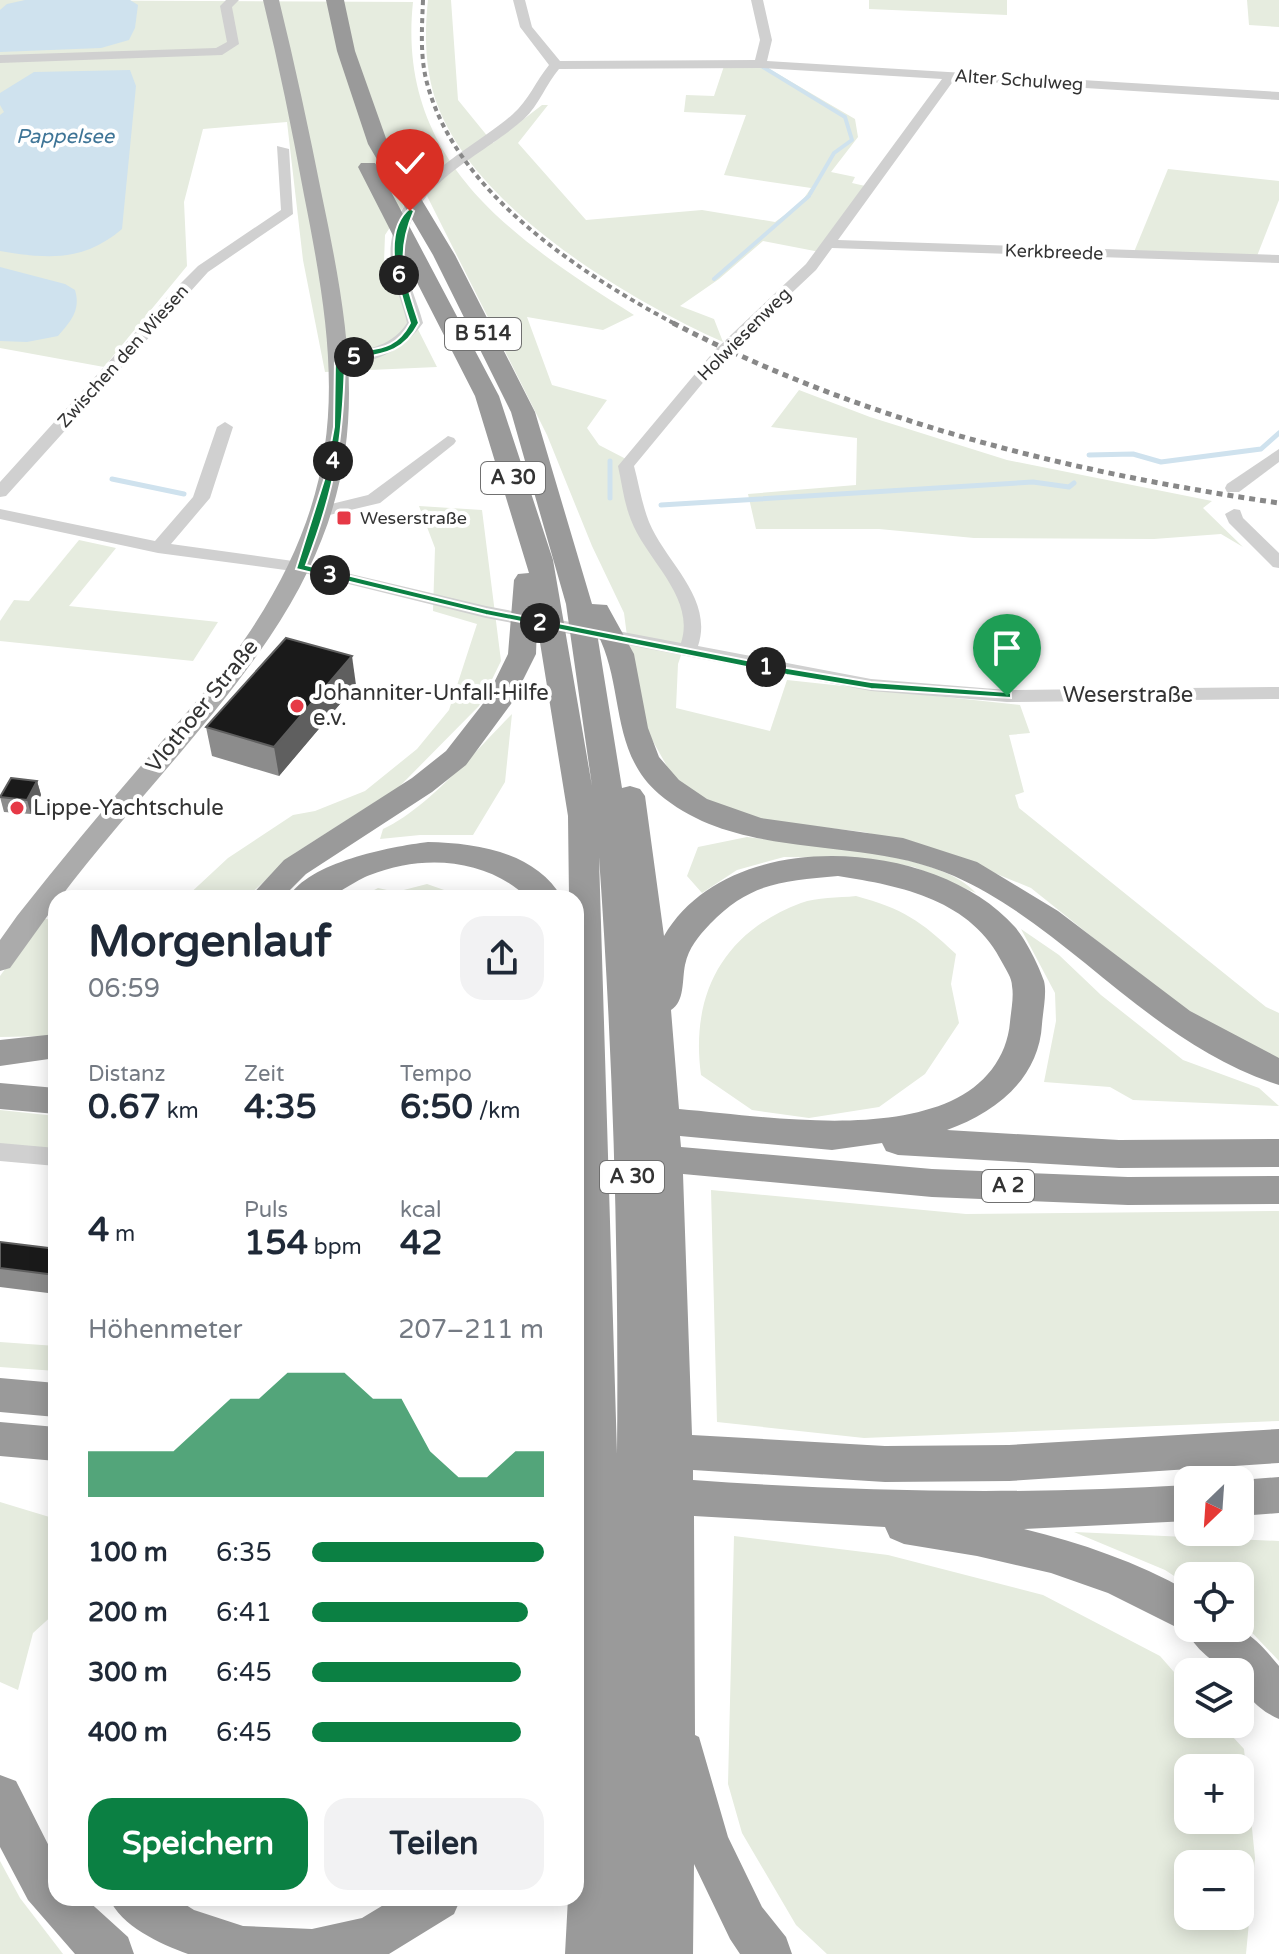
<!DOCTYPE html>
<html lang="de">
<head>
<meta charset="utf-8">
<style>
	:root { --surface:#fff; --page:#f2f2f3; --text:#1f2937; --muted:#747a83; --accent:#0b8043 }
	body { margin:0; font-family:"Varela Round",sans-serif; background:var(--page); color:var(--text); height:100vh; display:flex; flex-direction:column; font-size:30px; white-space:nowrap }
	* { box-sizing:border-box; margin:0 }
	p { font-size:26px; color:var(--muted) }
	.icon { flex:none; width:44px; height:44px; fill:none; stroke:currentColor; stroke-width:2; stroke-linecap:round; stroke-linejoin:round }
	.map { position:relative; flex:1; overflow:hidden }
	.panel { position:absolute; left:48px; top:890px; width:536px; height:1016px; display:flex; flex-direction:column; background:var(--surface); border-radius:24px; box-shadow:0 4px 20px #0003 }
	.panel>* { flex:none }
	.needle { width:52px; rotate:205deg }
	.fabs { position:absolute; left:1174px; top:1466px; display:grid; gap:16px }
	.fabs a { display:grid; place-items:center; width:80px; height:80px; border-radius:16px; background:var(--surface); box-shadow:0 4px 20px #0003; font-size:40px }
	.pin { position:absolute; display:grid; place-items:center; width:68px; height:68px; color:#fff; margin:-82px -34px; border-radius:50% 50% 50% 0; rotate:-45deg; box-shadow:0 0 8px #0007 }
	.pin .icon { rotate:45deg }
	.km { position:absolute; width:40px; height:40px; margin:-20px; border-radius:50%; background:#222; color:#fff; font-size:22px; line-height:40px; text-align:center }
	.round { display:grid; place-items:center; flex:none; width:84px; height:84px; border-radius:24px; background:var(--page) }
	.overview { display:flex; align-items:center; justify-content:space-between; height:136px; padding:0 40px }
	h1 { font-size:44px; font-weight:700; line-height:60px }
	.figures { display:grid; grid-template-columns:repeat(3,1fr); gap:12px; height:136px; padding:8px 40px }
	.figures div { display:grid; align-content:center }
	.figures b { font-size:34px; font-weight:700 }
	.figures small { font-size:22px; font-weight:400 }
	.figures p { font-size:22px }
	.chart { height:224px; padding:16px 40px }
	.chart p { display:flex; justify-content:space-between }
	.chart svg { width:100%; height:144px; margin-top:8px; fill:var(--accent); opacity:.7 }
	.primary-button { display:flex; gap:16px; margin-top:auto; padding:16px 40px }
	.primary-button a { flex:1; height:92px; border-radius:24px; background:var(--accent); color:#fff; font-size:32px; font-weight:700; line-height:92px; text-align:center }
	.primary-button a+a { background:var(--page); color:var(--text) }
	ul { padding:0 40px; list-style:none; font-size:26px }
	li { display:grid; grid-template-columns:128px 96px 1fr; align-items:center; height:60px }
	li i { height:20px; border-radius:10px; background:var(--accent) }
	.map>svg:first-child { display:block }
	.green { fill:#e6ecdf; fill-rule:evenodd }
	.water { fill:#cfe2ee }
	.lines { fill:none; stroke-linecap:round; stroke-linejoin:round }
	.stream-far1 { stroke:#cfe2ee; stroke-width:4 }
	.stream { stroke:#cfe2ee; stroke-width:5 }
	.minor { fill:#d0d0d0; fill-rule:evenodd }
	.major { fill:#ababab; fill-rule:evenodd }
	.highway { fill:#9a9a9a; fill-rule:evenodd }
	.rail-far1 { stroke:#888; stroke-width:4; stroke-dasharray:5 4; stroke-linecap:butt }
	.rail { stroke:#888; stroke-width:5; stroke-dasharray:6 5; stroke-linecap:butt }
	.wall { fill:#8c8c8c }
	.shaded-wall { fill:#5f5f5f }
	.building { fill:#1a1a1a; stroke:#5f5f5f; stroke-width:2 }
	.route { fill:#0b8043; stroke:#fff; stroke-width:2 }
	.poi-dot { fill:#e63946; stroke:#fff; stroke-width:3 }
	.labels { text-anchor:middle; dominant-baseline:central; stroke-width:8; stroke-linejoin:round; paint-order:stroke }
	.far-street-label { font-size:18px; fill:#333; stroke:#fff }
	.far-poi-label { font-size:18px; fill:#333; stroke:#fff; text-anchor:start }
	.far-water-label { font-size:20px; font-style:italic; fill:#3f7597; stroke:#fff }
	.shield { fill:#fff; stroke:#707070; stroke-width:2 }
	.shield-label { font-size:20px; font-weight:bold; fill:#333 }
	.poi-label { font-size:22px; fill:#333; stroke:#fff; text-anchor:start }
	.street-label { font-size:22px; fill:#333; stroke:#fff }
</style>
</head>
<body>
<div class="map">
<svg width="1279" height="1954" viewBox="0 0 1279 1954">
	<rect width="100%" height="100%" fill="#fff"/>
	<g class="green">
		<path d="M0,0L413,2C396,162 515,240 634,315L603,330L527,317L552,385L607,400L587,428L599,445L626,459L625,466L683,604L690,629L678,664L676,708L770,731L787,680L1020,705L1030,733L1009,735L1024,792L1015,795L1019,808L1266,1007L1279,1013V1060L1207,1029L1031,888L946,853L864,832L775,822L720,808L677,784L637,713L624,613L592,546L547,435L420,182L385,235L384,262L437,367L325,372L303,260L287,122L203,129L184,202L187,266L104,367L0,348Z"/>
		<path d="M428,0H451L458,100L493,143L542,105H548L518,143L586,220L702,210L775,222L800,204L811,188L724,175L746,115L684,112L686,95L714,96L724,66L766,67L855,119L858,137L831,172L855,177L852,183L874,188L825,253L763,241L719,279L680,306L714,319L723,342C627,299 480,211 439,109C425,75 424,36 428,0Z"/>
		<polygon points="869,0 1007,0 1007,15 869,9"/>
		<polygon points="1247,0 1279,0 1279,27 1249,25"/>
		<polygon points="1168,169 1279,181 1279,200 1257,256 1134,252"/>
		<polygon points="799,390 870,417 1007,460 1212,501 1203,508 1243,547 1221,534 1154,539 974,538 879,529 756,529 748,494 856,485 857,438 771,427"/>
		<polygon points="419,506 482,510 501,661 479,706 399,787 295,853 246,898 185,898 228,858 293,815 315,811 365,791 417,749 449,710 477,624 433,611 435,548"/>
		<polygon points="79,540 116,548 69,606 218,622 193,661 0,641 0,621 14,600 29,601"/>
		<path d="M512,714L505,782L473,835H420L380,839L383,829C427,809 477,749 512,714Z"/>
		<path d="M747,837C802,845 940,851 976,893L914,867L862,858L784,857L737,870L702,893L687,876L698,847Z"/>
		<polygon points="427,884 467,898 359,898 378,888 396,892"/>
		<path d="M856,896C903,909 920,920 956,954L951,984L959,1023L925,1074L879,1107L809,1118L752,1110L701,1075C690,995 723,932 801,903C817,897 838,898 856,896Z"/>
		<polygon points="42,918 56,921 56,1036 0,1037 0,976"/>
		<polygon points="1021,929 1059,955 1101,995 1183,1060 1259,1088 1279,1106 1133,1100 1110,1087 1044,1082 1056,1021 1055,993"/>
		<polygon points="0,1110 56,1116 56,1153 0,1148"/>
		<polygon points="711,1190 966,1214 1279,1211 1279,1421 864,1438 717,1422"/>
		<polygon points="0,1342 56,1346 56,1371 0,1367"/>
		<polygon points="0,1502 56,1519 56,1612 33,1633 18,1690 0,1682"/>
		<polygon points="1074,1532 1279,1541 1279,1661 1240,1620 1240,1576 1188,1576 1188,1585 1165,1570"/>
		<path d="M734,1536L888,1555L1043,1595L1160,1656L1188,1688V1724H1221L1244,1749L1255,1858L1246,1954H827L796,1925L742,1833L728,1784ZM1188,1768H1240V1820H1188ZM1188,1864H1240V1916H1188Z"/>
		<polygon points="0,1861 20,1898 63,1954 0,1954"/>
	</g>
	<g class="water">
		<polygon points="25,0 130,0 138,5 135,28 129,40 101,48 0,52 0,10 7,4"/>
		<path d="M130,70L136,86L122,229C83,262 48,259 0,251V115L4,112L0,105V93L34,72Z"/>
		<path d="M0,267L65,284L75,290C81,310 71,321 58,336L27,342L0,341Z"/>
	</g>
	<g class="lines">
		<g class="stream-far1">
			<polyline points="763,67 845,117 852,140 834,153 810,194"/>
			<polyline points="714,279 809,196"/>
		</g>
		<g class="stream">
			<polyline points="1089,455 1133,454 1161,462 1261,449 1279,433"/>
			<polyline points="610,461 610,498"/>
			<polyline points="112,479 184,494"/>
			<polyline points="661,505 1033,482 1069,487 1074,483"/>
		</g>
		<g class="minor">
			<polygon points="226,0 239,0 232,7 239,44 222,55 0,63 0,55 216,48 227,42 220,6"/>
			<path d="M513,0H525L532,27L560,61L755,60L760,40L751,0H763L772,40L767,61L1279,92V100L954,80L838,240L1279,255V263L832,248L816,270L725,356L634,466C639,485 642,504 649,522C666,563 714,598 698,646L871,679L1007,690L1279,687V699L1007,702L871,691L486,618L300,572L158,553L0,519V509L155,541L193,497L217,427L225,422L233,427L210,498L171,544L300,562L486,606L681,643C696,597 646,560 631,520C624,503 622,484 618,466L715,350L806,264L942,79L760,68L559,69C546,84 539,105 524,119C477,161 398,187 406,264C408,284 418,303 423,323C404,350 368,369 334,362V356C363,349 389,350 407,323C403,303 393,284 391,264C384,186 465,156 513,114C528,101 536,81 549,65L520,27Z"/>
			<polygon points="277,146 289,149 293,214 208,272 6,496 0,497 0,482 170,294 198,266 281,210"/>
			<polygon points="448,436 454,438 456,441 454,444 380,503 321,517 312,512 315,508 368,495"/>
			<polygon points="1279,449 1279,462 1239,492 1227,492 1225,488 1227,484"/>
			<polygon points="1234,509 1240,510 1243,518 1279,553 1279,568 1273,567 1229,523 1225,514"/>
			<polygon points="0,1143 56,1148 56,1166 0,1161"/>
		</g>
		<path class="major" d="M263,0H279C295,65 309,130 322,196C358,367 373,483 269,638C207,730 127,809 60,898H56V904L10,968L0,971V940L17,916C61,860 106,806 152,753C186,713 222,674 251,630C351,477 338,366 304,195C292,130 279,65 263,0Z"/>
		<g class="highway">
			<path d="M326,0H344L355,51L388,144L455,255L535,412L592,604L607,605L634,654L648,728L659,757L679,780L707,799L761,818L903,838L977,862L1058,911L1190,1011L1279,1058V1085C1148,1043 1072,929 954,876C861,834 740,863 659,794C609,751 625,686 597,633L622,788L630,786L640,789L645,796L664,936C729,824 936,838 1015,927C1026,940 1039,966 1044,981C1047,993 1043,1011 1042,1024C1039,1079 995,1113 947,1130L1119,1140L1279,1139V1167L1119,1168L898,1155L886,1151L882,1143L832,1150L680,1136L681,1147L932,1169L1128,1177L1279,1176V1204L1128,1205L932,1197L683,1174L692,1435L885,1446L1009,1445L1279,1429V1463L1009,1481L885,1482L693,1470V1480C858,1492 1023,1495 1188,1485V1521L1024,1529C1081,1543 1137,1562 1188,1591V1628C1242,1628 1243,1623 1279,1666V1719C1260,1711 1240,1693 1240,1672C1222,1672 1195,1649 1188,1633L1108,1593L1051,1573L977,1556L904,1544L890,1538L885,1527L694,1516L695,1735L699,1737L728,1837L762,1907L786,1937L792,1954H740L730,1939L694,1864L693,1954H565L568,1898H576C576,1768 580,1638 578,1507H576V898H569L568,816L537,624L536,654L511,704L466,765L432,792L306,874L282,898H249L284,860L412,778L446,751L485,701L508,654L514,580L518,574L529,573L475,396L358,167L361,163H375L378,167L499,396L553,560L592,786L566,604L511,412L433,255L368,144L337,51ZM599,857C613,1055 619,1254 617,1454ZM838,876C902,886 972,900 1003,964C1006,970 1012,978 1012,986C1014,997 1011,1011 1010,1022C1007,1058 984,1086 951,1101C875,1135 760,1116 679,1109L671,1010C685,1002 682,979 685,965C689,947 698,937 710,924C750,882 784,881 838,876Z"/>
			<path d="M428,842C476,843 536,852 562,898H528C486,858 423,854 370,875C356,880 337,895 325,898C315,901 299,898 288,898C309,862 389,847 428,842Z"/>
			<polygon points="56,1034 56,1058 0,1066 0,1040"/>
			<polygon points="0,1083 56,1088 56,1114 0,1109"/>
			<polygon points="0,1378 56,1383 56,1417 0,1412"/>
			<polygon points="0,1422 56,1427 56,1461 0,1456"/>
			<polygon points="1279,1477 1279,1513 1240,1516 1240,1480"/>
			<polygon points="0,1775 16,1781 56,1860 56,1898 85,1898 128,1937 134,1954 75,1954 28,1900 0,1847"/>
			<path d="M109,1898H175L194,1910L243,1926L312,1929L362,1918L395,1898H461L454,1914L389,1954H188C160,1944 121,1926 109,1898Z"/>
		</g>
		<path class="rail-far1" d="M423,0C422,27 420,53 426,79C453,192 581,274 677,325"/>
		<path class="rail" d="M673,323C864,422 1068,472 1279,503"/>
	</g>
	<g class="wall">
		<polygon points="356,685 279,776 212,756 206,727"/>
		<polygon points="37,781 41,795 31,814 4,812 0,797"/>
		<polygon points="0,1242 56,1249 56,1294 0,1287"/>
	</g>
	<g class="shaded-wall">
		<polygon points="352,656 356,685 279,776 274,747"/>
		<polygon points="37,781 41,795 31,814 27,800"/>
	</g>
	<g class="building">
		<polygon points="286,638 352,656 274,747 206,727"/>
		<polygon points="11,778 37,781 27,800 0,797"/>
		<polygon points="0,1242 56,1249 56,1275 0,1268"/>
	</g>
	<path class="route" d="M410,208L414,211C395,255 405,279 419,323C402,356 379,354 345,361C343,442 335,489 306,565L486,609L787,668L871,682L1007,692L1011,693V698L871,689L787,675L486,615L296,569L325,477L334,427L335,359C365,343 391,359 410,323C400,292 379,233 410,208Z"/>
	<g class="poi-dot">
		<rect x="336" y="510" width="16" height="16" rx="4"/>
		<circle cx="297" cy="706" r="8"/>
		<circle cx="17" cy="808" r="8"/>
	</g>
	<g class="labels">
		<g class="far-street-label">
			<text transform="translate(1019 80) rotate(4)">Alter Schulweg</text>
			<text transform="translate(1054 252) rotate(2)">Kerkbreede</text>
			<text transform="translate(744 334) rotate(-45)">Holwiesenweg</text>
			<text transform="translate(123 356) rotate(-48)">Zwischen den Wiesen</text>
		</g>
		<g class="far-poi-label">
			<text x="360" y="518">Weserstraße</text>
		</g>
		<g class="far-water-label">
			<text x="65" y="137">Pappelsee</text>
		</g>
		<g class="shield">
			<rect x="445" y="318" width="76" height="32" rx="6"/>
			<rect x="481" y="462" width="64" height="32" rx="6"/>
			<rect x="600" y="1161" width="64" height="32" rx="6"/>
			<rect x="982" y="1170" width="52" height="32" rx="6"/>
		</g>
		<g class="shield-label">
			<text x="483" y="334">B 514</text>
			<text x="513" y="478">A 30</text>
			<text x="632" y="1177">A 30</text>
			<text x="1008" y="1186">A 2</text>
		</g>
		<g class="poi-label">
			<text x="313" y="693">Johanniter-Unfall-Hilfe<tspan x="313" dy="25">e.v.</tspan></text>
			<text x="33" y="808">Lippe-Yachtschule</text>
		</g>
		<g class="street-label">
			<text x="1128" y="695">Weserstraße</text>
			<text transform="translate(202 706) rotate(-51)">Vlothoer Straße</text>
		</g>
	</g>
</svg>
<div class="fabs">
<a><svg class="needle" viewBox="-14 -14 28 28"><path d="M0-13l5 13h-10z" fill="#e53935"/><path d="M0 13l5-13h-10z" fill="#747a83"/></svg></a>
<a><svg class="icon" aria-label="locate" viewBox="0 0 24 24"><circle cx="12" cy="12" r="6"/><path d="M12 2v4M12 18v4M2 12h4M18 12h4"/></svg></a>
<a><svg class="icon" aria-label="layers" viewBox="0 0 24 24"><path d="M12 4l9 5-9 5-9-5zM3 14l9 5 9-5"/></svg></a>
<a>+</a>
<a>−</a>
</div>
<div class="pin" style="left:1007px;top:696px;background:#1e9e55"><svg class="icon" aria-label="arrive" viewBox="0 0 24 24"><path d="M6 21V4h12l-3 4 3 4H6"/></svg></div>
<div class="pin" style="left:410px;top:211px;background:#d93025"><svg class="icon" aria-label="check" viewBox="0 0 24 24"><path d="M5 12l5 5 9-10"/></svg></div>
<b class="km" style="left:766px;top:667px">1</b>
<b class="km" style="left:540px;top:623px">2</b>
<b class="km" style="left:330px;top:575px">3</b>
<b class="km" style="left:333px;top:461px">4</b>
<b class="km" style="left:354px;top:357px">5</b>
<b class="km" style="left:399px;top:275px">6</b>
<section class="panel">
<div class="overview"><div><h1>Morgenlauf</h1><p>06:59</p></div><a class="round"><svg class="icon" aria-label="share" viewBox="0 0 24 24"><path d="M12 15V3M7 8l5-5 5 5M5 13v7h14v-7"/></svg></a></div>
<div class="figures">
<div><p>Distanz</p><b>0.67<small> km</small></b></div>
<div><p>Zeit</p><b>4:35</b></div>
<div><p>Tempo</p><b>6:50<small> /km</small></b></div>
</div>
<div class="figures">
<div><b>4<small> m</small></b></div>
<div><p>Puls</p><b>154<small> bpm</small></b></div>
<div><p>kcal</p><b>42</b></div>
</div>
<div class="chart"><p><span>Höhenmeter</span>207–211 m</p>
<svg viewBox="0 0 160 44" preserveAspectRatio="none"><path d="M0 44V30L10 30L20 30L30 30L40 22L50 14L60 14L70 6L80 6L90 6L100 14L110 14L120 30L130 38L140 38L150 30L160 30V44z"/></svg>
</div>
<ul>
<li><b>100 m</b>6:35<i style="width:100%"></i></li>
<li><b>200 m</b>6:41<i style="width:93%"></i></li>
<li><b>300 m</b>6:45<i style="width:90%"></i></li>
<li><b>400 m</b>6:45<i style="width:90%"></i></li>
</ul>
<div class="primary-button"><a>Speichern</a><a>Teilen</a></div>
</section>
</div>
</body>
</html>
